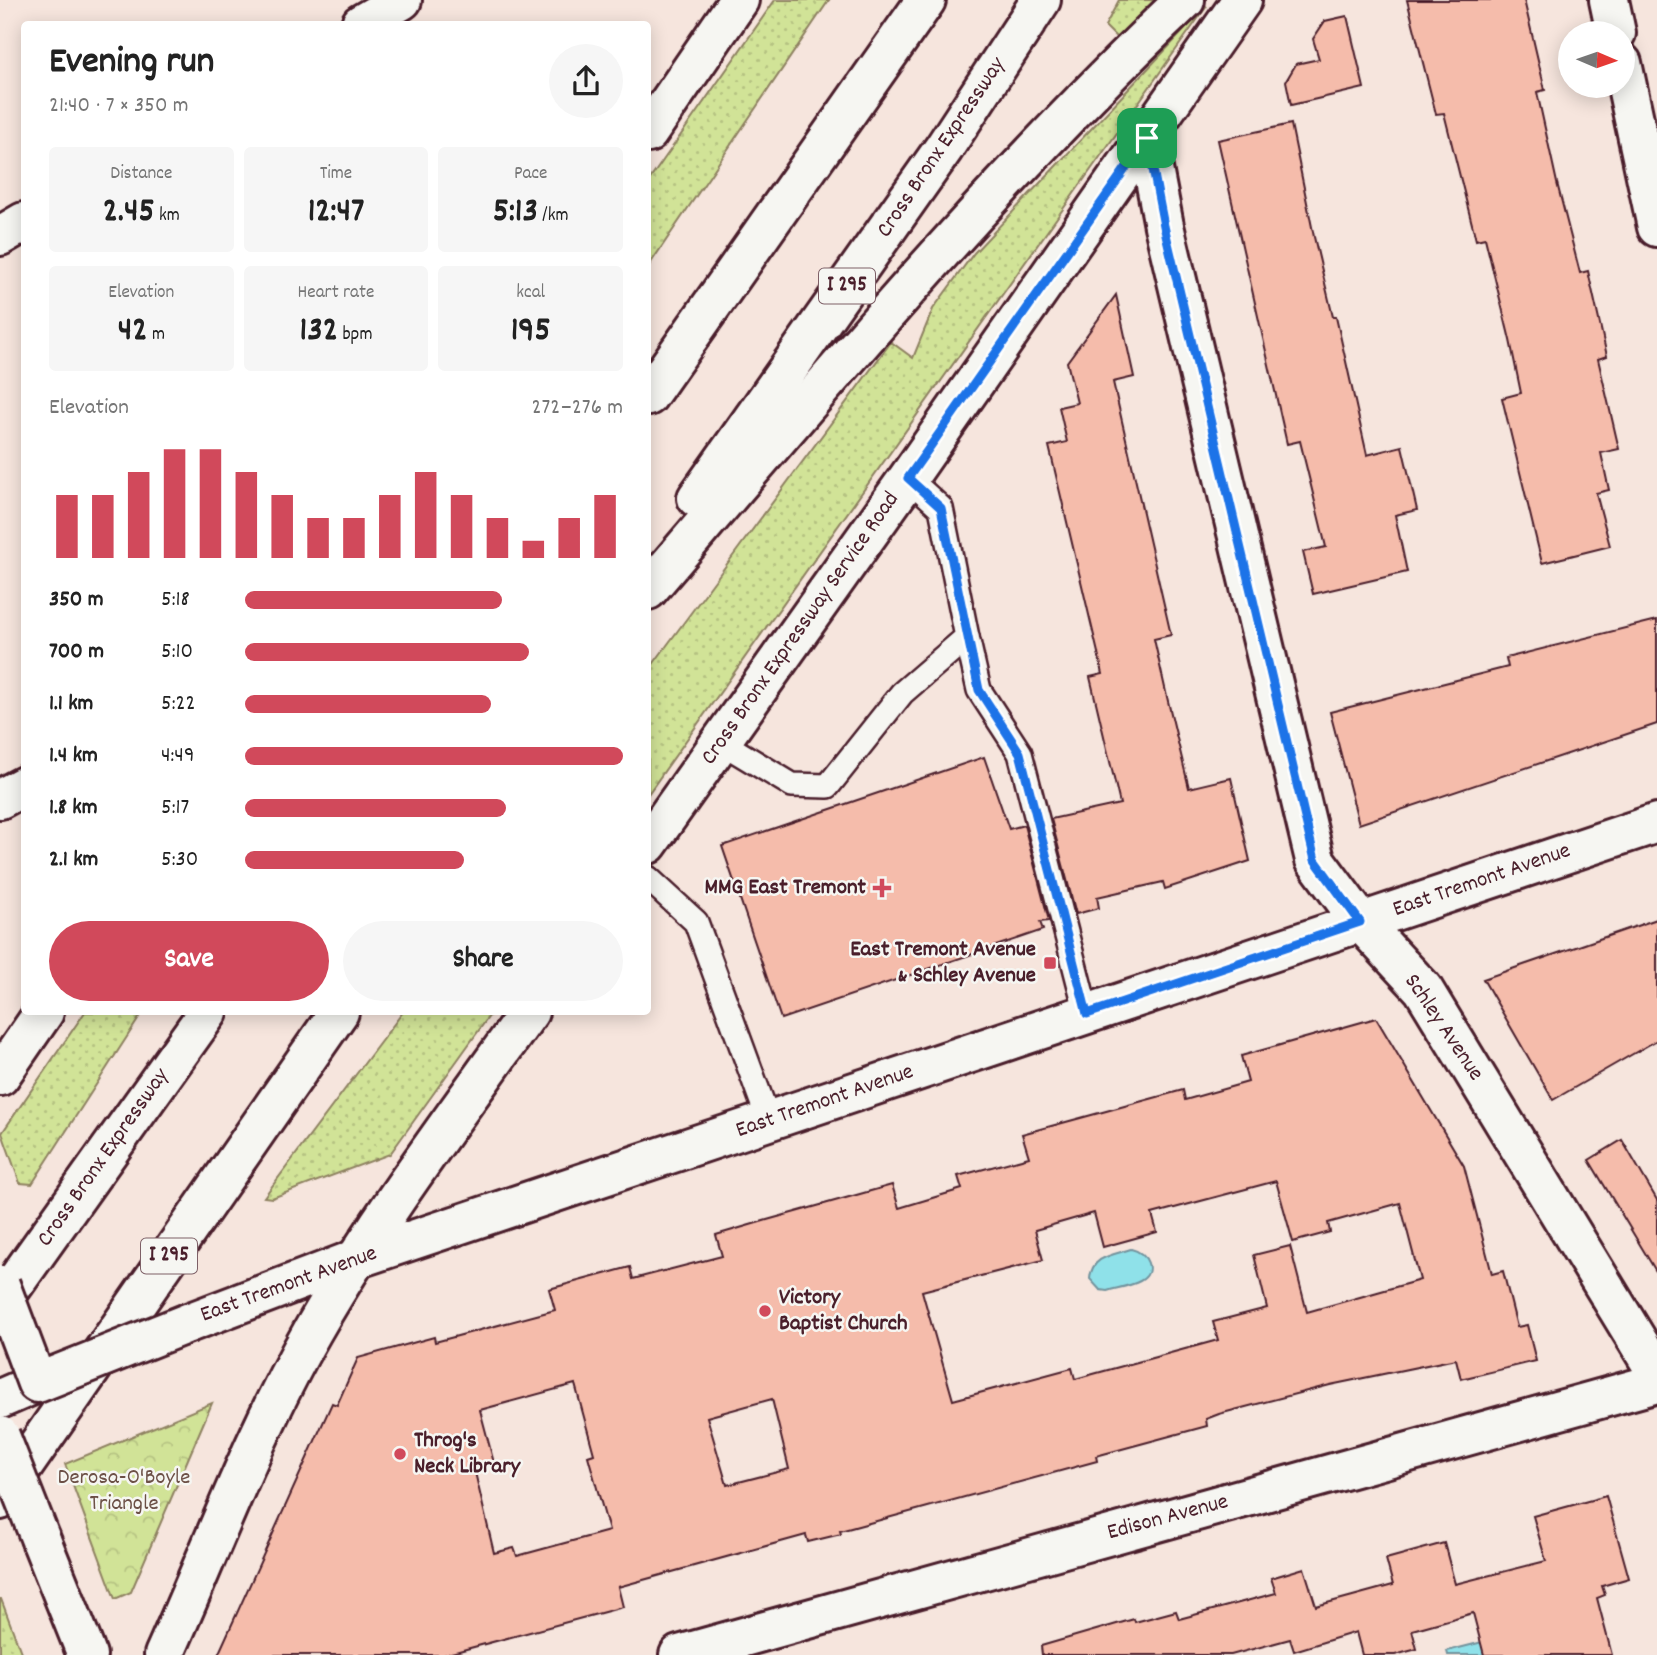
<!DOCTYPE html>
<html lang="en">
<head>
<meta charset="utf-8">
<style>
	:root { --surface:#fff; --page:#f6f6f6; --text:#222; --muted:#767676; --accent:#d1495b }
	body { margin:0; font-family:Dekko,sans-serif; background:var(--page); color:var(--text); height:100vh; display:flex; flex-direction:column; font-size:26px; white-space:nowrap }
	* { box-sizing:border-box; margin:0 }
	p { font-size:23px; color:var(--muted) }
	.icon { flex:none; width:38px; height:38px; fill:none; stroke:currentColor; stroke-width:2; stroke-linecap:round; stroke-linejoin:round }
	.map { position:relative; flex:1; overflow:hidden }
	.details { position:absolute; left:21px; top:21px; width:630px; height:994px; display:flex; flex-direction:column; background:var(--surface); border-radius:7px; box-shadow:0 4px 18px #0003 }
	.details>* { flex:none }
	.needle { width:46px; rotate:92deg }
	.tools { position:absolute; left:1558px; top:21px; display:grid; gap:14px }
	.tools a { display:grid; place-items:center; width:77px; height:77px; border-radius:50%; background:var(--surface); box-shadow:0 4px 18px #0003; font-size:35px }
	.pin { position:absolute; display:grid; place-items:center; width:60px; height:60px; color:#fff; margin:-30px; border-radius:14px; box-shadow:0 4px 10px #0006 }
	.round { display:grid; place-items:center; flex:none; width:74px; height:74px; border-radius:37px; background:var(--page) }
	.headline { display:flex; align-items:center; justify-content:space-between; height:119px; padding:0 28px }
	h1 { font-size:38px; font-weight:700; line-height:52px }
	.stats { display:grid; grid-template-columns:repeat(3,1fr); gap:10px; height:119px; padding:7px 28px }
	.stats div { display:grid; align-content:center; border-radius:7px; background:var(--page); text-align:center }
	.stats b { font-size:35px; font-weight:700 }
	.stats small { font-size:19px; font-weight:400 }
	.stats p { font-size:19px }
	.chart { height:196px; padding:14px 28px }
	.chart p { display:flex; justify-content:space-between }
	.chart svg { width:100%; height:126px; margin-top:7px; stroke:var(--accent); stroke-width:6 }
	.button { display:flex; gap:14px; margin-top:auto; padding:14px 28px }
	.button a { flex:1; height:80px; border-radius:42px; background:var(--accent); color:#fff; font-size:28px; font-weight:700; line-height:80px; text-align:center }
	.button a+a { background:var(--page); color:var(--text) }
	ul { padding:0 28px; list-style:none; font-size:23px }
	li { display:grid; grid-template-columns:112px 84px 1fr; align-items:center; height:52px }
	li i { height:18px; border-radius:9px; background:var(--accent) }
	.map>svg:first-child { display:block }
	.grass { fill:url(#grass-dots); stroke:#8e8161; stroke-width:2 }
	.park { fill:url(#park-crowns); stroke:#8e8161; stroke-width:2 }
	.water { fill:#8fe1e9; stroke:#73939d; stroke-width:2 }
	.building { fill:#f5bcab; stroke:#4a1f2b; stroke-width:2; fill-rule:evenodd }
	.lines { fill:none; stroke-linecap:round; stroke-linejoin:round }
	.lane-casing { stroke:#4a1f2b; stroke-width:28 }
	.street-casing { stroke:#4a1f2b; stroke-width:44 }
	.secondary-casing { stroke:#4a1f2b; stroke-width:44 }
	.highway-casing { stroke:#4a1f2b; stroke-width:44 }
	.lane { stroke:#f6f6f2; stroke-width:23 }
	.street { stroke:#f6f6f2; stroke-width:38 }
	.secondary { stroke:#f6f6f2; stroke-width:38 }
	.highway { stroke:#f6f6f2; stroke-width:38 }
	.secondary-bridge-casing { stroke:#4a1f2b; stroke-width:44; stroke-linecap:butt }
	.secondary-bridge { stroke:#f6f6f2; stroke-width:38 }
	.route-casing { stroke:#fff; stroke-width:14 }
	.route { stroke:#1a73e8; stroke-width:9 }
	.poi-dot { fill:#d1495b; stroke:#f6f6f2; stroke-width:2.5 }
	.labels { text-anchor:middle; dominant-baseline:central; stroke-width:5; stroke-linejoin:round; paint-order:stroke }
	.shield { fill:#f6f6f2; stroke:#7e6067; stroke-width:2 }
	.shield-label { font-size:21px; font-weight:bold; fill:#4a1f2b }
	.street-label { font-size:23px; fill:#4a1f2b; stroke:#f6f6f2 }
	.poi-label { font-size:23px; font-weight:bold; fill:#4a1f2b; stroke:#f6f6f2; text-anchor:end }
	.park-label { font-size:23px; fill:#6c5046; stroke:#f6f6f2 }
</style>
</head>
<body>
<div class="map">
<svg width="1657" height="1655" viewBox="0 0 1657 1655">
	<defs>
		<pattern id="grass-dots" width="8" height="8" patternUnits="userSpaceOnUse" patternTransform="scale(1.75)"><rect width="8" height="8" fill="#d1e397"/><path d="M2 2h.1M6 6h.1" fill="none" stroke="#b5c282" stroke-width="1.8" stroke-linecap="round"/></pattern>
		<pattern id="park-crowns" width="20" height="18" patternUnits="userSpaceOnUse" patternTransform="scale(1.75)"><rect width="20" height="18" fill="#d1e397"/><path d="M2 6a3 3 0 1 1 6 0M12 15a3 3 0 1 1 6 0" fill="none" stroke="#b5c282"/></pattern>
	</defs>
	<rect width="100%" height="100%" fill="#f6e5dd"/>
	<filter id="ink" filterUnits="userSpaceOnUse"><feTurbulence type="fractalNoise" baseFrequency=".0143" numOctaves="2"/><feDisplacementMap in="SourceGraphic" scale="14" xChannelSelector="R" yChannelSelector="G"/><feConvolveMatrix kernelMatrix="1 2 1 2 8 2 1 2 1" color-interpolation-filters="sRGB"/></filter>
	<g filter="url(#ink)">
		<g class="grass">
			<polygon points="775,0 829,0 648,267 648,182"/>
			<polygon points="1119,0 1156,0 1118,39 1105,26"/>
			<polygon points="1207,6 648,794 648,671 891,342 913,358 933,309 974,253"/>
			<polygon points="85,1012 143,1012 32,1184 20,1183 2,1133"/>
			<polygon points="403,1012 492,1012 390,1154 272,1198 264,1197"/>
			<polygon points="0,1599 1,1599 22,1655 0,1655"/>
		</g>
		<polygon class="park" points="212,1403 131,1592 115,1599 65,1464"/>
		<g class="water">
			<path d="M1131,1249C1147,1252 1157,1272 1140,1281C1131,1286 1117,1288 1107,1291L1100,1290L1090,1279C1091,1256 1113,1255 1131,1249Z"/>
			<polygon points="1510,1635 1515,1655 1448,1655 1447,1651"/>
		</g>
		<g class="building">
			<polygon points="1407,0 1524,0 1545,90 1537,92 1557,183 1580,273 1588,271 1607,356 1598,359 1619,449 1601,453 1609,490 1596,493 1610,546 1542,563 1502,398 1521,393 1510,340 1485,238 1476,240 1444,113 1436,114"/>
			<polygon points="1347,16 1364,88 1291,105 1286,81 1296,64 1319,59 1313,39 1325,21"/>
			<polygon points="1291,124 1314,237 1333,317 1336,317 1367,455 1402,446 1417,510 1395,515 1407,572 1313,594 1303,552 1326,547 1300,441 1287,444 1218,140"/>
			<polygon points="1116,295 1134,377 1113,382 1171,635 1154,639 1167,697 1189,788 1231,778 1250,861 1165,889 1163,882 1097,897 1099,908 1076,914 1051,819 1120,804 1090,677 1103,674 1049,446 1067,442 1059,407 1077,403 1067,362"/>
			<polygon points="1657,620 1657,724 1359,824 1330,712 1508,667 1506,658"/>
			<polygon points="984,757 1009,829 1024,825 1049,921 1040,922 1043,930 781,1019 722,846"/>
			<polygon points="1657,919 1657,1040 1553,1100 1483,979"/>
			<path d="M1376,1018L1464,1166L1492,1274L1503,1271L1517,1327L1527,1325L1536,1361L1461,1379L1456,1359L1330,1385L1219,1414L1206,1419L1207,1426L1096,1456L1097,1461L840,1531L841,1534L808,1542L806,1535L618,1587L623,1607L444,1655H218L332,1403L337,1405L358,1358L434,1337L435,1342L555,1310L549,1289L630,1267L633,1279L722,1256L716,1235L767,1220L892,1185L899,1208L962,1189L958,1176L1029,1157L1022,1134L1183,1090L1185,1100L1248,1082L1241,1056ZM1276,1181L1293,1242L1330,1232L1328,1223L1400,1203L1420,1280L1307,1312L1290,1246L1254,1255L1267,1308L1213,1322L1218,1340L1075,1379L1072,1368L953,1400L922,1291L1043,1260L1035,1230L1094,1213L1103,1247L1157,1232L1152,1214ZM575,1384L594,1454L588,1456L609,1531L517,1556L514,1548L494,1553L474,1468L494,1463L480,1410ZM772,1399L789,1469L727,1485L707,1417Z"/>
			<polygon points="1622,1140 1657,1200 1657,1273 1589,1160"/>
			<polygon points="1606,1496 1629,1578 1602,1586 1605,1595 1597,1598 1612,1655 1484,1655 1473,1613 1412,1630 1417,1649 1395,1655 1362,1655 1356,1632 1294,1651 1290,1639 1231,1655 1042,1655 1041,1646 1134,1619 1135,1622 1176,1611 1179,1619 1276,1593 1271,1578 1304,1568 1316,1606 1393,1585 1386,1559 1444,1543 1455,1584 1546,1561 1533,1516"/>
		</g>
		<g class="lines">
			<defs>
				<g id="lane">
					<polyline points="967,637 979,690 1020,753 1087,1014"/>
					<polyline points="721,742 792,785 828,786 902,693 967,637 941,508 908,478"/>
					<polyline points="648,878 696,922 769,1121"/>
				</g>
				<g id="street">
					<polyline points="1609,0 1616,33"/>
					<polyline points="361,24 402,0"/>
					<polyline points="1622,63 1657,227"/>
					<polyline points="1147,138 1164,226 1315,860 1361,922 1423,989 1657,1373"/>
					<polyline points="0,236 24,222"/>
					<polyline points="0,799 24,786"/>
					<polyline points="679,1655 1657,1383"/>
				</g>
				<g id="secondary">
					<polyline points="648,133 739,0"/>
					<polyline points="648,844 908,478 1242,0"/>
					<polyline points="0,1076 44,1012"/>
					<polyline points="188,1323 359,1258 1657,823"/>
					<polyline points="0,1399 37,1383"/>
					<polyline points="41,1540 87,1655"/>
					<path d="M164,1655C212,1548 254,1434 312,1332C376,1220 455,1116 529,1012"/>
				</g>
				<g id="highway">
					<polyline points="648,396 926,0"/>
					<polyline points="697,498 944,148 1041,0"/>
					<path d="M648,590C821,388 992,183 1185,0"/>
					<polyline points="0,1304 208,1012"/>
					<polyline points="0,1500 339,1012"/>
				</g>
			</defs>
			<use href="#lane" class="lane-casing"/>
			<use href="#street" class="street-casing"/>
			<use href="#secondary" class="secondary-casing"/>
			<use href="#highway" class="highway-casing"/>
			<use href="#lane" class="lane"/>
			<use href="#street" class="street"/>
			<use href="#secondary" class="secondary"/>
			<use href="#highway" class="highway"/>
			<defs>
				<g id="secondary-bridge">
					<polyline points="0,1285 37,1383 188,1323"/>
					<polyline points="0,1436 41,1540"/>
				</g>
			</defs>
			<use href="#secondary-bridge" class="secondary-bridge-casing"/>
			<use href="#secondary-bridge" class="secondary-bridge"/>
		</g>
	</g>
	<g class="lines" filter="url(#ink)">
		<defs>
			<polygon id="route" points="1147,138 1164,226 1315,860 1360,922 1087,1014 1020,753 979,690 941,508 908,478"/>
		</defs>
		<use href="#route" class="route-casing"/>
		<use href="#route" class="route"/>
	</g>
	<g class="poi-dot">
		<path d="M878.5 877.5h7v7h7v7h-7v7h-7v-7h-7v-7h7z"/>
		<rect x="1043" y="956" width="14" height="14" rx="3.5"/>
		<circle cx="765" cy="1311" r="7"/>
		<circle cx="400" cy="1454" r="7"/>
	</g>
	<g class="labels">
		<g class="shield">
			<rect x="819" y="268.5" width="56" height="35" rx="5"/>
			<rect x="141" y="1238.5" width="56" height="35" rx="5"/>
		</g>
		<g class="shield-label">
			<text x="847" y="286">I 295</text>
			<text x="169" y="1256">I 295</text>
		</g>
		<g class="street-label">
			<text transform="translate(942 148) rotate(-56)">Cross Bronx Expressway</text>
			<text transform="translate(801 629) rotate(-55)">Cross Bronx Expressway Service Road</text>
			<text transform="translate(1482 881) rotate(-19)">East Tremont Avenue</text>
			<text transform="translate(1443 1028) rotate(56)">Schley Avenue</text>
			<text transform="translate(825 1102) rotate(-19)">East Tremont Avenue</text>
			<text transform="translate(104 1158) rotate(-55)">Cross Bronx Expressway</text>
			<text transform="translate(289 1285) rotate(-20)">East Tremont Avenue</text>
			<text transform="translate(1168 1518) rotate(-15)">Edison Avenue</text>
		</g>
		<g class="poi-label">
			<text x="866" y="888">MMG East Tremont</text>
			<text x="1036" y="950">East Tremont Avenue<tspan x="1036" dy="26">&amp; Schley Avenue</tspan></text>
			<text x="779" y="1298" text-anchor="start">Victory<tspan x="779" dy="26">Baptist Church</tspan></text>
			<text x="414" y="1441" text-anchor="start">Throg's<tspan x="414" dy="26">Neck Library</tspan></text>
		</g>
		<g class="park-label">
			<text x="124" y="1478">Derosa-O'Boyle<tspan x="124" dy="26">Triangle</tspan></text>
		</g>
	</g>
</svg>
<div class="tools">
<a><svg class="needle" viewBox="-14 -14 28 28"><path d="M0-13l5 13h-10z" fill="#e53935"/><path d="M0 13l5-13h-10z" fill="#767676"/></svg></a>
</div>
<div class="pin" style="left:1147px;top:138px;background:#1e9e55"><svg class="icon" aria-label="arrive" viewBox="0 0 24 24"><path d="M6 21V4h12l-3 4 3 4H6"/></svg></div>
<section class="details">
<div class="headline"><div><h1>Evening run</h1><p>21:40 · 7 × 350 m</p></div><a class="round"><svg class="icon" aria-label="share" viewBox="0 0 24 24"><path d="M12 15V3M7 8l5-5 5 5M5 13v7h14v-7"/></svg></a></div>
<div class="stats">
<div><p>Distance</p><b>2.45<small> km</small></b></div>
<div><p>Time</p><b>12:47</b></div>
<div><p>Pace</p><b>5:13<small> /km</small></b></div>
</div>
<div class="stats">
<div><p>Elevation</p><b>42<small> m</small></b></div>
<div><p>Heart rate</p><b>132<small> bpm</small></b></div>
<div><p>kcal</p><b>195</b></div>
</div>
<div class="chart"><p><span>Elevation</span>272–276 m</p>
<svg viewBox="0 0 160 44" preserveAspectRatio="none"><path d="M5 44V22M15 44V22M25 44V14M35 44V6M45 44V6M55 44V14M65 44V22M75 44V30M85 44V30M95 44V22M105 44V14M115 44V22M125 44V30M135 44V38M145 44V30M155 44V22"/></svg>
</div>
<ul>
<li><b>350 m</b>5:18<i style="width:68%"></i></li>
<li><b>700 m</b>5:10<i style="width:75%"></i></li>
<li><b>1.1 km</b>5:22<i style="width:65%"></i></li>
<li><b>1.4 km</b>4:49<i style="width:100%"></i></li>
<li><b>1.8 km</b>5:17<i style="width:69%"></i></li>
<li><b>2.1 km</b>5:30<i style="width:58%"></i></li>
</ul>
<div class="button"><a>Save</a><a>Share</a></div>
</section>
</div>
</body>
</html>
